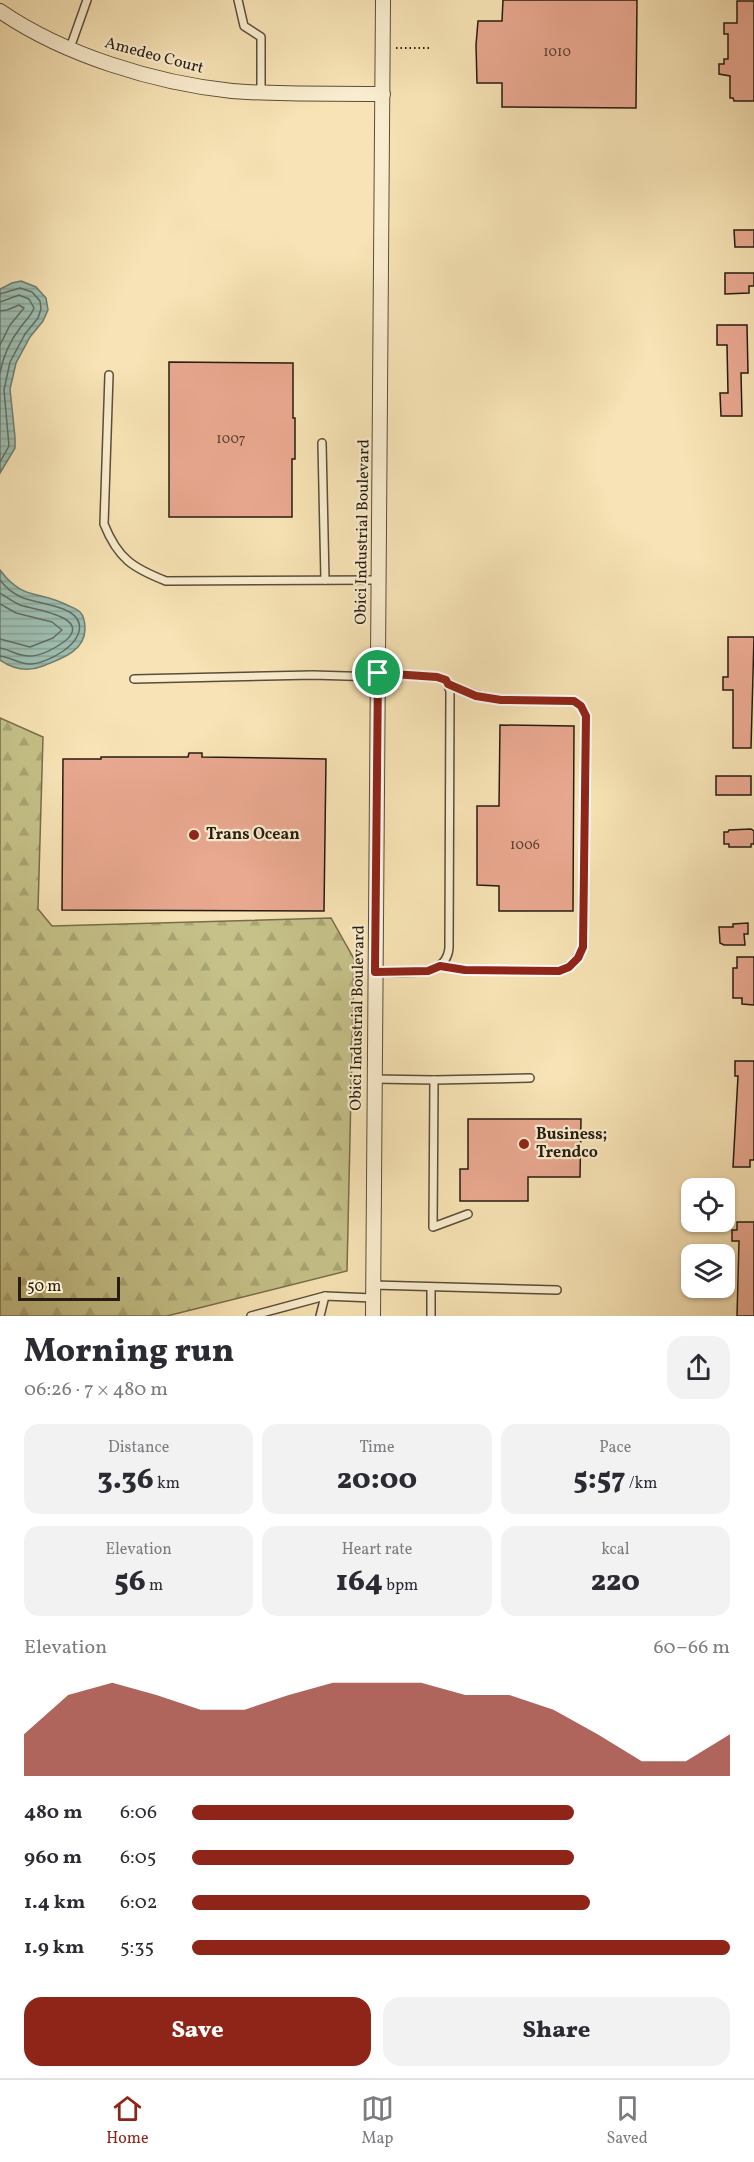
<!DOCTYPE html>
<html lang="en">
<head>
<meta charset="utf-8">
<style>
	:root { --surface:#fff; --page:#f2f2f3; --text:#2b2b33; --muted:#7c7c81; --line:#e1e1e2; --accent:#8f2418 }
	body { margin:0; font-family:Vollkorn,serif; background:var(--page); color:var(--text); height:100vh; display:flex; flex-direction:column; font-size:22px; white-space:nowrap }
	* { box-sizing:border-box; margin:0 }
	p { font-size:20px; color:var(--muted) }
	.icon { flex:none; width:33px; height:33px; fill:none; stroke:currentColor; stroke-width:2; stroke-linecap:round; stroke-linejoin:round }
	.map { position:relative; height:1316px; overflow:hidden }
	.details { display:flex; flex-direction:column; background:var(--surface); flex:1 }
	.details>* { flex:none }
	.fabs { position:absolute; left:681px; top:1178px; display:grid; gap:12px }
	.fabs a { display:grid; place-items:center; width:54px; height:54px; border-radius:12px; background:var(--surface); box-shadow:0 2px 4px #0004; font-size:30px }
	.scale { position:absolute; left:18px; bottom:15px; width:102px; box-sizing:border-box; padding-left:6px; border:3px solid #261c10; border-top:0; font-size:16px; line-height:21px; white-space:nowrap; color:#261c10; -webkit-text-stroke:4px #faedcf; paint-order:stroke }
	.pin { position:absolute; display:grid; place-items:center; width:51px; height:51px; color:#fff; margin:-26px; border:3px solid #fff; border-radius:50%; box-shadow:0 2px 6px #0007 }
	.round { display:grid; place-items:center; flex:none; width:63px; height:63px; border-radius:18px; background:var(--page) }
	.head { display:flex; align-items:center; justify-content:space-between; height:102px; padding:0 24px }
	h1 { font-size:33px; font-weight:800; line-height:45px }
	.stats { display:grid; grid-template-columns:repeat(3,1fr); gap:9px; height:102px; padding:6px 24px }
	.stats div { display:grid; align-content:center; border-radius:15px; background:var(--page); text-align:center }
	.stats b { font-size:30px; font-weight:800 }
	.stats small { font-size:16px; font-weight:400 }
	.stats p { font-size:16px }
	.chart { height:168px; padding:12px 24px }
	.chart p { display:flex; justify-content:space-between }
	.chart svg { width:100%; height:108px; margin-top:6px; fill:var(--accent); opacity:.7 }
	.button { display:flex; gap:12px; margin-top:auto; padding:12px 24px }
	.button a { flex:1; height:69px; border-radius:18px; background:var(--accent); color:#fff; font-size:24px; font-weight:800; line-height:69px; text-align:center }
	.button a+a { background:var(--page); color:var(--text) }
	ul { padding:0 24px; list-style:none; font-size:20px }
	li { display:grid; grid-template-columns:96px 72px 1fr; align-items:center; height:45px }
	li i { height:15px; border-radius:8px; background:var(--accent) }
	.dock { display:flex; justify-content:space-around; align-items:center; height:84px; border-top:2px solid var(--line); background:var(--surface); font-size:16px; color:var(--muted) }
	.dock a { display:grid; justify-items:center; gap:3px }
	.dock .current { color:var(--accent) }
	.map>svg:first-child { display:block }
	.forest { fill:url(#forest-firs); stroke:#766e4c; stroke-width:1.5 }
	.water { fill:url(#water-rules); stroke:#6d7d71; stroke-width:1.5 }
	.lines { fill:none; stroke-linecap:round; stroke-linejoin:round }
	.shore { stroke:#626d60; stroke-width:1.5 }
	.building { fill:#e9a890; stroke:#261c10; stroke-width:1.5 }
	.lane-casing { stroke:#5a4e39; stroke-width:10 }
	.street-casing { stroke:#5a4e39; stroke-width:16 }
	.path { stroke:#261c10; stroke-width:2; stroke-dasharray:1.5 3; stroke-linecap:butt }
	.lane { stroke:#faedcf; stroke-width:7 }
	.street { stroke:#faedcf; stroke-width:14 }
	.route-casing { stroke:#fff; stroke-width:12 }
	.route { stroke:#8f2418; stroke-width:8 }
	.poi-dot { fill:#8f2418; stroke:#faedcf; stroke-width:2 }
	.labels { text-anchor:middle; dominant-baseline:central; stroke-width:4.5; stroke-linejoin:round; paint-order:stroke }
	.number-label { font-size:14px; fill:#573f30 }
	.street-label { font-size:16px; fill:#261c10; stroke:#faedcf }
	.poi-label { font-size:16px; font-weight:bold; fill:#261c10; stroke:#faedcf; text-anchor:start }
</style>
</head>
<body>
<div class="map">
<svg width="754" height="1316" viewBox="0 0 754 1316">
	<defs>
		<pattern id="forest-firs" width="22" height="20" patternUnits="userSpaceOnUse" patternTransform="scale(1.5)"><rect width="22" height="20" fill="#c5c188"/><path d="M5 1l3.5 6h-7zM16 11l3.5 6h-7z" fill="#a9a574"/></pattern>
		<pattern id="water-rules" width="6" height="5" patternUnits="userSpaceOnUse" patternTransform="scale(1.5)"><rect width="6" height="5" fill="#9dbeb1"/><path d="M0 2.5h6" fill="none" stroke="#87a397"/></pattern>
	</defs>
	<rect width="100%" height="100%" fill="#f7e3b5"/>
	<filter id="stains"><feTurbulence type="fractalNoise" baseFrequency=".00333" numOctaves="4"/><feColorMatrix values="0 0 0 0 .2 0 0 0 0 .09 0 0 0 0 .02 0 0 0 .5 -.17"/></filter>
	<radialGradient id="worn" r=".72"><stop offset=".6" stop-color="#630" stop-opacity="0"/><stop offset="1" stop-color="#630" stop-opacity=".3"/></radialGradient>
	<polygon class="forest" points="0,718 43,737 38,909 52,926 331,918 354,959 347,1271 167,1316 0,1316"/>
	<g class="water">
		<polygon points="21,281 36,287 46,298 48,310 43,321 30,337 16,363 10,389 15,437 15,448 0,473 0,289 12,283"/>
		<path d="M0,570C23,601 38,590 67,605C71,607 77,609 80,612C84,616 85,624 85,629C85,651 61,659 43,666C28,672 13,669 0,660Z"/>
	</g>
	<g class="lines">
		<g class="shore">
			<polyline points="0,294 20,288 32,292 40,301 41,309 38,318 25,334 10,362 4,390 9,446 0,462"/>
			<path d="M0,302L19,295L29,299L34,308C31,316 25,321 20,328C10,341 3,357 0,373"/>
			<polyline points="0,311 7,310 19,305 24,308 10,325 0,345"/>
			<path d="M0,580C6,588 12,593 21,597C36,604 74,605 79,623C84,644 48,663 31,664C20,665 11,657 0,656"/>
			<path d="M0,593C6,597 13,602 20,605C32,609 94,617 65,641C54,649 36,659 22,655C14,654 8,649 0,648"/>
			<polyline points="0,604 16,613 52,622 62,630 53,638 30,647 0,639"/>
		</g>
	</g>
	<g class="building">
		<polygon points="503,0 637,0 636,108 502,107 502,83 477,83 476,45 478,21 502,21"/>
		<polygon points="737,1 754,1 754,101 734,101 733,98 730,98 730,76 719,74 719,64 724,64 724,59 728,59 728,34 724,34 724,23 737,23"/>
		<polygon points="734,230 754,230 754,247 735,247"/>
		<polygon points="725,273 754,273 754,286 749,286 749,293 725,294"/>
		<polygon points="717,325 747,325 748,373 741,373 742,416 721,416 720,393 728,393 727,345 717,345"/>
		<polygon points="169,362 293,363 293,418 295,418 295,459 292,459 292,517 169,517"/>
		<polygon points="728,637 754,637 751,748 733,748 733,690 723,690 723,677 728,677"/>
		<polygon points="500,725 574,726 573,911 499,911 499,886 477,885 477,806 499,806"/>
		<polygon points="189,753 202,753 202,757 326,759 324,911 62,910 63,759 101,759 101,757 188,757"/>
		<rect x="716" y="776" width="35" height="19"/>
		<polygon points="751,829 754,831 754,844 751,844 751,847 729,847 729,844 724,844 724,832 728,832 729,830"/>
		<polygon points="748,923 748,934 744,934 745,945 724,945 720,943 719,927 733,927 733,924"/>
		<polygon points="737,957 754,957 754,1005 742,1004 742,998 733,998 733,968 737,968"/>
		<polygon points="735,1061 754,1061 754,1160 750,1160 750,1167 733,1167 738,1076 735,1076"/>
		<polygon points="468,1119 581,1119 580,1177 528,1177 528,1201 460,1201 460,1169 468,1169"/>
		<polygon points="737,1222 754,1222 754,1316 737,1316 739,1241 732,1241 732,1230 737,1230"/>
	</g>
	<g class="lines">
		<defs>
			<g id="lane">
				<polyline points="238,0 244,26 261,37 261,91"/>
				<polyline points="70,48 87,0"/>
				<path d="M109,375L104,524C118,559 133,568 166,581L379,580"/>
				<polyline points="322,443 325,580"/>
				<polyline points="134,679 313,675 378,677"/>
				<path d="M440,966L465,970L559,971C572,966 577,959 583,947L586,716L581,706L574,701L501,700L476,695L448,684"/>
				<path d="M375,972C399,971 446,981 449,948L450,691L446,680L437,677L378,673"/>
				<polyline points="374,1079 434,1080 433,1227 468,1214"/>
				<polyline points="434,1080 530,1078"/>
				<polyline points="373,1285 557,1290"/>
				<polyline points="251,1316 325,1296 373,1298"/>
				<polyline points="320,1316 325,1296"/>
				<polyline points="431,1316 431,1287"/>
			</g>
			<g id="street">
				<path d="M0,11C64,55 155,83 232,91C281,95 333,93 383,94"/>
				<polyline points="373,1316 383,0"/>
			</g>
		</defs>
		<use href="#lane" class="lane-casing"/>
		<use href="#street" class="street-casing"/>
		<polyline class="path" points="396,48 432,48"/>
		<use href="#lane" class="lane"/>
		<use href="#street" class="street"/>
	</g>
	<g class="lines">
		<defs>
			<polygon id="route" points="378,673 437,677 446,680 448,684 476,696 501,700 574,701 581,706 586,716 583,947 578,958 569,967 559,971 465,970 440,966 428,971 375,972"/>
		</defs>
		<use href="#route" class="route-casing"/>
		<use href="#route" class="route"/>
	</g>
	<g class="poi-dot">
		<circle cx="194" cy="835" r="6"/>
		<circle cx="524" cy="1144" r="6"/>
	</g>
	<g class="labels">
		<g class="number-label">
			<text x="557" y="52">1010</text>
			<text x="231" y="439">1007</text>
			<text x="525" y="845">1006</text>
		</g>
		<g class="street-label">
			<text transform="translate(154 56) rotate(15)">Amedeo Court</text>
			<text transform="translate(363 532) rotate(-89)">Obici Industrial Boulevard</text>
			<text transform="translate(358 1018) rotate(-89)">Obici Industrial Boulevard</text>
		</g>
		<g class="poi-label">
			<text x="206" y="835">Trans Ocean</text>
			<text x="536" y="1135">Business;<tspan x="536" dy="18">Trendco</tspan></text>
		</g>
	</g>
	<rect width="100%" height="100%" filter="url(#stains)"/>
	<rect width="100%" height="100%" fill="url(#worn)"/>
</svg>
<div class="fabs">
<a><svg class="icon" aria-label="locate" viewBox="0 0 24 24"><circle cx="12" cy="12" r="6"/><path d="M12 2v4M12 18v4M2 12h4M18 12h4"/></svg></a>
<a><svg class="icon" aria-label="layers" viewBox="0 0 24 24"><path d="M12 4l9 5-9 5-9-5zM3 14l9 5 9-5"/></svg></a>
</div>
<div class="scale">50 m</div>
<div class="pin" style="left:378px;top:673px;background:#1e9e55"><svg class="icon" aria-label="arrive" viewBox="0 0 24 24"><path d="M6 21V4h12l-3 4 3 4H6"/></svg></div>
</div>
<section class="details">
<div class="head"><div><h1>Morning run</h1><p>06:26 · 7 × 480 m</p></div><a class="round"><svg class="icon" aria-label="share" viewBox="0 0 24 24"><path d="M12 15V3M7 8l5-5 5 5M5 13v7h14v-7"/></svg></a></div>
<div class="stats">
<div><p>Distance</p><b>3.36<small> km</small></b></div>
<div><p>Time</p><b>20:00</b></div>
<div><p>Pace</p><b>5:57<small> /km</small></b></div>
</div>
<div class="stats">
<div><p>Elevation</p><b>56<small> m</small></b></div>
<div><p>Heart rate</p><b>164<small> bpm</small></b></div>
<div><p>kcal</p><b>220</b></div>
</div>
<div class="chart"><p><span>Elevation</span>60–66 m</p>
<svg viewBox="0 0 160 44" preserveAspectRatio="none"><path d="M0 44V27L10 11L20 6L30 11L40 17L50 17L60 11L70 6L80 6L90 6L100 11L110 11L120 17L130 27L140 38L150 38L160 27V44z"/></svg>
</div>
<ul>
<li><b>480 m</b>6:06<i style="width:71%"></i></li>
<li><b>960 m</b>6:05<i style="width:71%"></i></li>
<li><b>1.4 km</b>6:02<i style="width:74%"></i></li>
<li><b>1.9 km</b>5:35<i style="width:100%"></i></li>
</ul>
<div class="button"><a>Save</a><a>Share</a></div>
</section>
<nav class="dock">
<a class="current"><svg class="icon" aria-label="home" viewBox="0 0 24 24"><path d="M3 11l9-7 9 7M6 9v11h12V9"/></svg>Home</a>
<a><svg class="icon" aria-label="map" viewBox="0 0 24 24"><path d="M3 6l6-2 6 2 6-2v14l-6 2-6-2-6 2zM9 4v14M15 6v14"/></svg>Map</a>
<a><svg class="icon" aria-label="saved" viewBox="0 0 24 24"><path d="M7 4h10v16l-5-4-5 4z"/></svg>Saved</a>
</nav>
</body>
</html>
